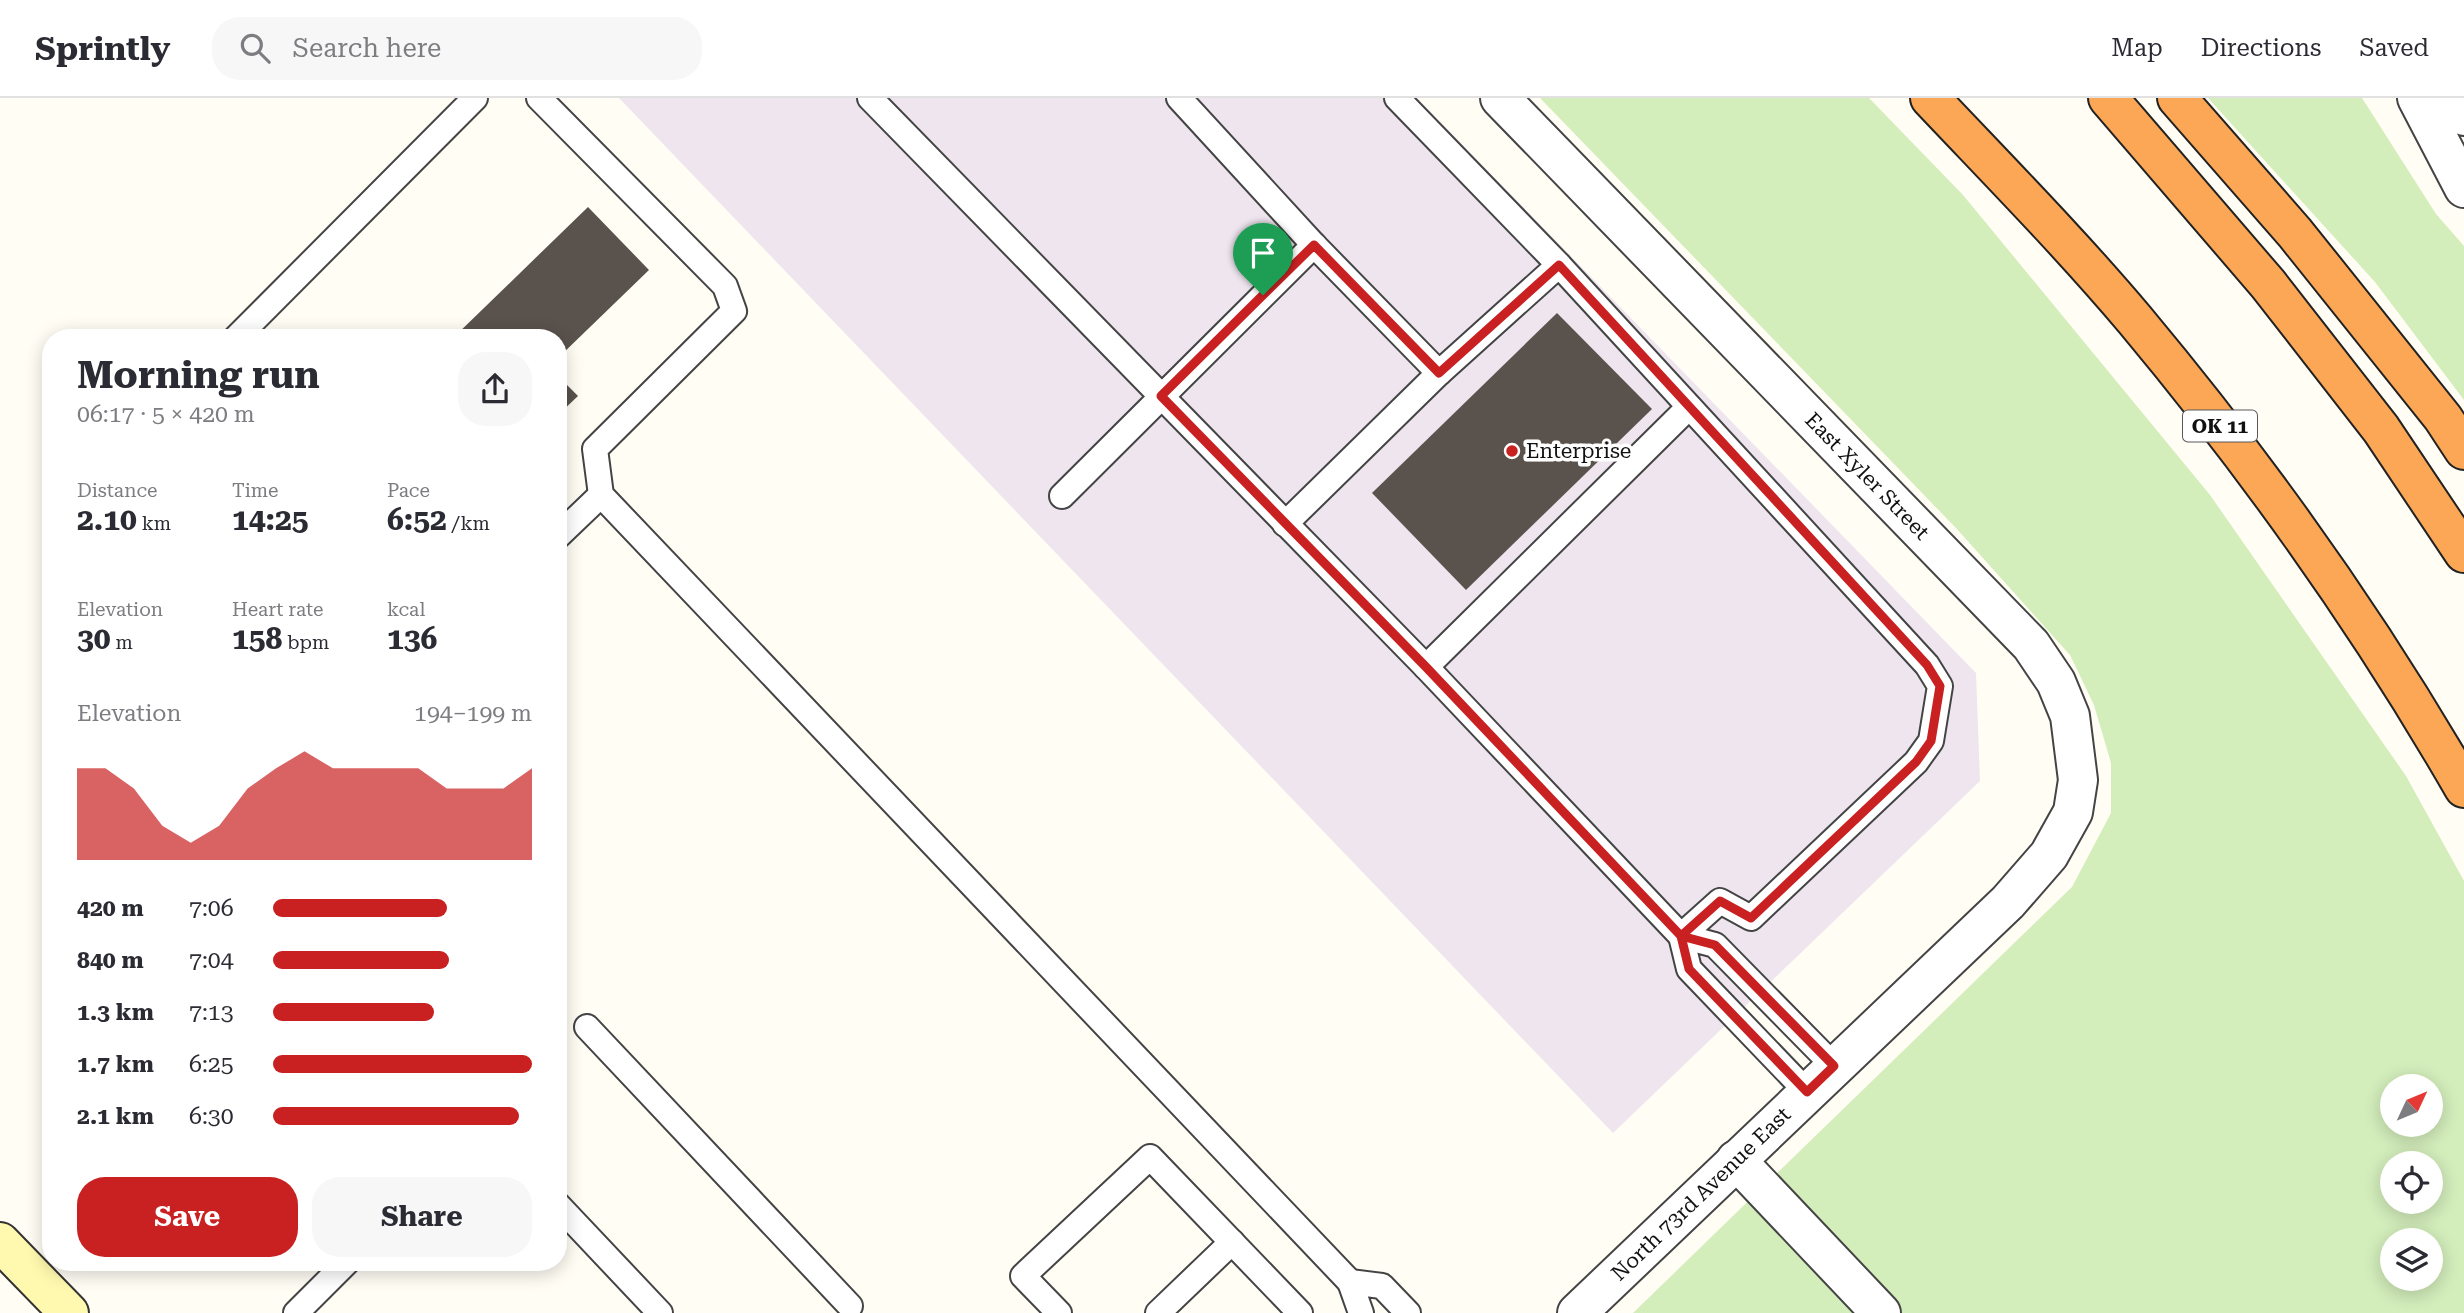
<!DOCTYPE html>
<html lang="en">
<head>
<meta charset="utf-8">
<style>
	:root { --surface:#fff; --page:#f7f7f7; --text:#2b2b33; --muted:#7c7c81; --line:#e1e1e2; --accent:#c92022 }
	body { margin:0; font-family:"Roboto Serif",serif; background:var(--page); color:var(--text); height:100vh; display:flex; flex-direction:column; font-size:26px; white-space:nowrap }
	* { box-sizing:border-box; margin:0 }
	p { font-size:23px; color:var(--muted) }
	.icon { flex:none; width:38px; height:38px; fill:none; stroke:currentColor; stroke-width:2; stroke-linecap:round; stroke-linejoin:round }
	.map { position:relative; flex:1; overflow:hidden }
	.side { position:absolute; left:42px; top:231px; width:525px; height:942px; display:flex; flex-direction:column; background:var(--surface); border-radius:28px; box-shadow:0 4px 18px #0003 }
	.side>* { flex:none }
	.needle { width:46px; rotate:46deg }
	.buttons { position:absolute; left:2380px; top:976px; display:grid; gap:14px }
	.buttons a { display:grid; place-items:center; width:63px; height:63px; border-radius:50%; background:var(--surface); box-shadow:0 4px 18px #0003; font-size:35px }
	.pin { position:absolute; display:grid; place-items:center; width:60px; height:60px; color:#fff; margin:-72px -30px; border-radius:50% 50% 50% 0; rotate:-45deg; box-shadow:0 0 7px #0007 }
	.pin .icon { rotate:45deg }
	.round { display:grid; place-items:center; flex:none; width:74px; height:74px; border-radius:28px; background:var(--page) }
	.headline { display:flex; align-items:center; justify-content:space-between; height:119px; padding:0 35px }
	h1 { font-size:38px; font-weight:700; line-height:52px }
	.metrics { display:grid; grid-template-columns:repeat(3,1fr); gap:10px; height:119px; padding:7px 35px }
	.metrics div { display:grid; align-content:center }
	.metrics b { font-size:30px; font-weight:700 }
	.metrics small { font-size:19px; font-weight:400 }
	.metrics p { font-size:19px }
	.chart { height:196px; padding:14px 35px }
	.chart p { display:flex; justify-content:space-between }
	.chart svg { width:100%; height:126px; margin-top:7px; fill:var(--accent); opacity:.7 }
	.primary-button { display:flex; gap:14px; margin-top:auto; padding:14px 35px }
	.primary-button a { flex:1; height:80px; border-radius:28px; background:var(--accent); color:#fff; font-size:28px; font-weight:700; line-height:80px; text-align:center }
	.primary-button a+a { background:var(--page); color:var(--text) }
	ul { padding:0 35px; list-style:none; font-size:23px }
	li { display:grid; grid-template-columns:112px 84px 1fr; align-items:center; height:52px }
	li i { height:18px; border-radius:9px; background:var(--accent) }
	header { display:flex; align-items:center; gap:42px; box-sizing:border-box; height:98px; padding:0 35px; background:var(--surface); border-bottom:2px solid var(--line) }
	header strong { font-size:33px }
	nav { display:flex; gap:38px; margin-inline-start:auto; font-size:24px }
	.search { width:490px; height:63px; background:var(--page); display:flex; align-items:center; gap:18px; box-sizing:border-box; padding:0 24px; border-radius:28px; color:var(--muted); font-size:26px }
	.map>svg:first-child { display:block }
	.industrial { fill:#eee5ef }
	.green { fill:#d3edbb; fill-rule:evenodd }
	.building { fill:#5a524c }
	.lines { fill:none; stroke-linecap:round; stroke-linejoin:round }
	.service-casing { stroke:#444; stroke-width:28 }
	.minor-casing { stroke:#444; stroke-width:42 }
	.tertiary-casing { stroke:#444; stroke-width:42 }
	.secondary-casing { stroke:#333; stroke-width:42 }
	.motorway-casing { stroke:#222; stroke-width:42 }
	.service { stroke:#fff; stroke-width:24 }
	.minor { stroke:#fff; stroke-width:38 }
	.tertiary { stroke:#fff; stroke-width:38 }
	.secondary { stroke:#fff9af; stroke-width:38 }
	.motorway { stroke:#fba756; stroke-width:38 }
	.route-casing { stroke:#fff; stroke-width:14 }
	.route { stroke:#c92022; stroke-width:9 }
	.poi-dot { fill:#c92022; stroke:#fff; stroke-width:2.5 }
	.labels { text-anchor:middle; dominant-baseline:central; stroke-width:7; stroke-linejoin:round; paint-order:stroke }
	.shield { fill:#fff; stroke:#585858; stroke-width:2 }
	.shield-label { font-size:19px; font-weight:bold; fill:#111 }
	.poi-label { font-size:21px; fill:#111; stroke:#fff; text-anchor:start }
	.street-label { font-size:21px; fill:#111; stroke:#fff }
</style>
</head>
<body>
<header>
<strong>Sprintly</strong>
<div class="search"><svg class="icon" aria-label="search" viewBox="0 0 24 24"><circle cx="10" cy="10" r="6"/><path d="M15 15l6 6"/></svg>Search here</div>
<nav><a>Map</a><a>Directions</a><a>Saved</a></nav>
</header>
<div class="map">
<svg width="2464" height="1215" viewBox="0 0 2464 1215">
	<rect width="100%" height="100%" fill="#fffdf4"/>
	<polygon class="industrial" points="619,0 1417,0 1976,575 1980,683 1613,1035"/>
	<g class="green">
		<path d="M1540,0H1869L1963,97L2210,397L2406,678L2464,783V1215H1633L2072,789L2111,715V665L2094,607L2070,557L1956,430ZM2392,989H2431V1027H2392ZM2392,1066H2431V1104H2392ZM2392,1143H2431V1181H2392Z"/>
		<polygon points="2208,0 2362,0 2436,116 2464,148 2464,302 2375,184"/>
	</g>
	<g class="building">
		<polygon points="588,109 649,172 558,260 558,240 453,240"/>
		<polygon points="1557,215 1652,311 1466,492 1372,395"/>
		<polygon points="558,278 578,298 558,317"/>
	</g>
	<g class="lines">
		<defs>
			<g id="service">
				<polyline points="539,0 725,188 734,213 595,351 601,397 1350,1184"/>
				<polyline points="870,0 1426,569 1681,838 1720,803 1751,820 1916,664 1931,643 1940,588 1927,567 1559,167"/>
				<polyline points="1179,0 1314,147 1439,275 1559,167 1397,0"/>
				<polyline points="236,240 475,0"/>
				<polyline points="1062,398 1314,147"/>
				<polyline points="1285,426 1439,275"/>
				<polyline points="558,438 601,397"/>
				<polyline points="1426,569 1689,309"/>
				<polyline points="587,929 850,1208"/>
				<polyline points="1807,994 1689,871 1681,838 1715,847 1834,968"/>
				<polyline points="558,1107 660,1215"/>
				<polyline points="296,1215 347,1164"/>
				<polyline points="1059,1215 1023,1178 1150,1059 1300,1215"/>
				<polyline points="1158,1215 1232,1144"/>
				<polyline points="1361,1215 1350,1184 1382,1188 1408,1215"/>
			</g>
			<g id="minor">
				<path id="s1" d="M1500,0L2031,547L2056,584L2070,618L2078,682L2073,714L2049,757L2008,804L1577,1215"/>
				<polyline points="1736,1062 1881,1215"/>
			</g>
			<g id="tertiary">
				<polyline points="2417,0 2464,90"/>
				<polyline points="2446,0 2464,18"/>
			</g>
			<polyline id="secondary" points="0,1144 69,1215"/>
			<g id="motorway">
				<path d="M1930,0C1999,73 2070,145 2135,222C2257,368 2369,525 2464,690"/>
				<polyline points="2108,0 2268,186 2381,331 2464,455"/>
				<polyline points="2177,0 2295,135 2443,320 2464,352"/>
			</g>
		</defs>
		<use href="#service" class="service-casing"/>
		<use href="#minor" class="minor-casing"/>
		<use href="#tertiary" class="tertiary-casing"/>
		<use href="#secondary" class="secondary-casing"/>
		<use href="#motorway" class="motorway-casing"/>
		<use href="#service" class="service"/>
		<use href="#minor" class="minor"/>
		<use href="#tertiary" class="tertiary"/>
		<use href="#secondary" class="secondary"/>
		<use href="#motorway" class="motorway"/>
	</g>
	<g class="lines">
		<defs>
			<polyline id="route" points="1263,197 1161,298 1426,569 1681,838 1689,871 1807,994 1834,968 1715,847 1681,838 1720,803 1751,820 1916,664 1931,643 1940,588 1927,567 1559,167 1439,275 1314,147 1263,197"/>
		</defs>
		<use href="#route" class="route-casing"/>
		<use href="#route" class="route"/>
	</g>
	<circle class="poi-dot" cx="1512" cy="353" r="7"/>
	<g class="labels">
		<rect class="shield" x="2183" y="312.5" width="74" height="31" rx="5"/>
		<g class="shield-label">
			<text x="2220" y="328">OK 11</text>
		</g>
		<g class="poi-label">
			<text x="1526" y="353">Enterprise</text>
		</g>
		<g class="street-label">
			<text stroke="none"><textPath href="#s1" startOffset="527">East Xyler Street</textPath></text>
			<text transform="translate(1701 1096) rotate(-44)">North 73rd Avenue East</text>
		</g>
	</g>
</svg>
<div class="buttons">
<a><svg class="needle" viewBox="-14 -14 28 28"><path d="M0-13l5 13h-10z" fill="#e53935"/><path d="M0 13l5-13h-10z" fill="#7c7c81"/></svg></a>
<a><svg class="icon" aria-label="locate" viewBox="0 0 24 24"><circle cx="12" cy="12" r="6"/><path d="M12 2v4M12 18v4M2 12h4M18 12h4"/></svg></a>
<a><svg class="icon" aria-label="layers" viewBox="0 0 24 24"><path d="M12 4l9 5-9 5-9-5zM3 14l9 5 9-5"/></svg></a>
</div>
<div class="pin" style="left:1263px;top:197px;background:#1e9e55"><svg class="icon" aria-label="arrive" viewBox="0 0 24 24"><path d="M6 21V4h12l-3 4 3 4H6"/></svg></div>
<section class="side">
<div class="headline"><div><h1>Morning run</h1><p>06:17 · 5 × 420 m</p></div><a class="round"><svg class="icon" aria-label="share" viewBox="0 0 24 24"><path d="M12 15V3M7 8l5-5 5 5M5 13v7h14v-7"/></svg></a></div>
<div class="metrics">
<div><p>Distance</p><b>2.10<small> km</small></b></div>
<div><p>Time</p><b>14:25</b></div>
<div><p>Pace</p><b>6:52<small> /km</small></b></div>
</div>
<div class="metrics">
<div><p>Elevation</p><b>30<small> m</small></b></div>
<div><p>Heart rate</p><b>158<small> bpm</small></b></div>
<div><p>kcal</p><b>136</b></div>
</div>
<div class="chart"><p><span>Elevation</span>194–199 m</p>
<svg viewBox="0 0 160 44" preserveAspectRatio="none"><path d="M0 44V12L10 12L20 19L30 32L40 38L50 32L60 19L70 12L80 6L90 12L100 12L110 12L120 12L130 19L140 19L150 19L160 12V44z"/></svg>
</div>
<ul>
<li><b>420 m</b>7:06<i style="width:67%"></i></li>
<li><b>840 m</b>7:04<i style="width:68%"></i></li>
<li><b>1.3 km</b>7:13<i style="width:62%"></i></li>
<li><b>1.7 km</b>6:25<i style="width:100%"></i></li>
<li><b>2.1 km</b>6:30<i style="width:95%"></i></li>
</ul>
<div class="primary-button"><a>Save</a><a>Share</a></div>
</section>
</div>
</body>
</html>
